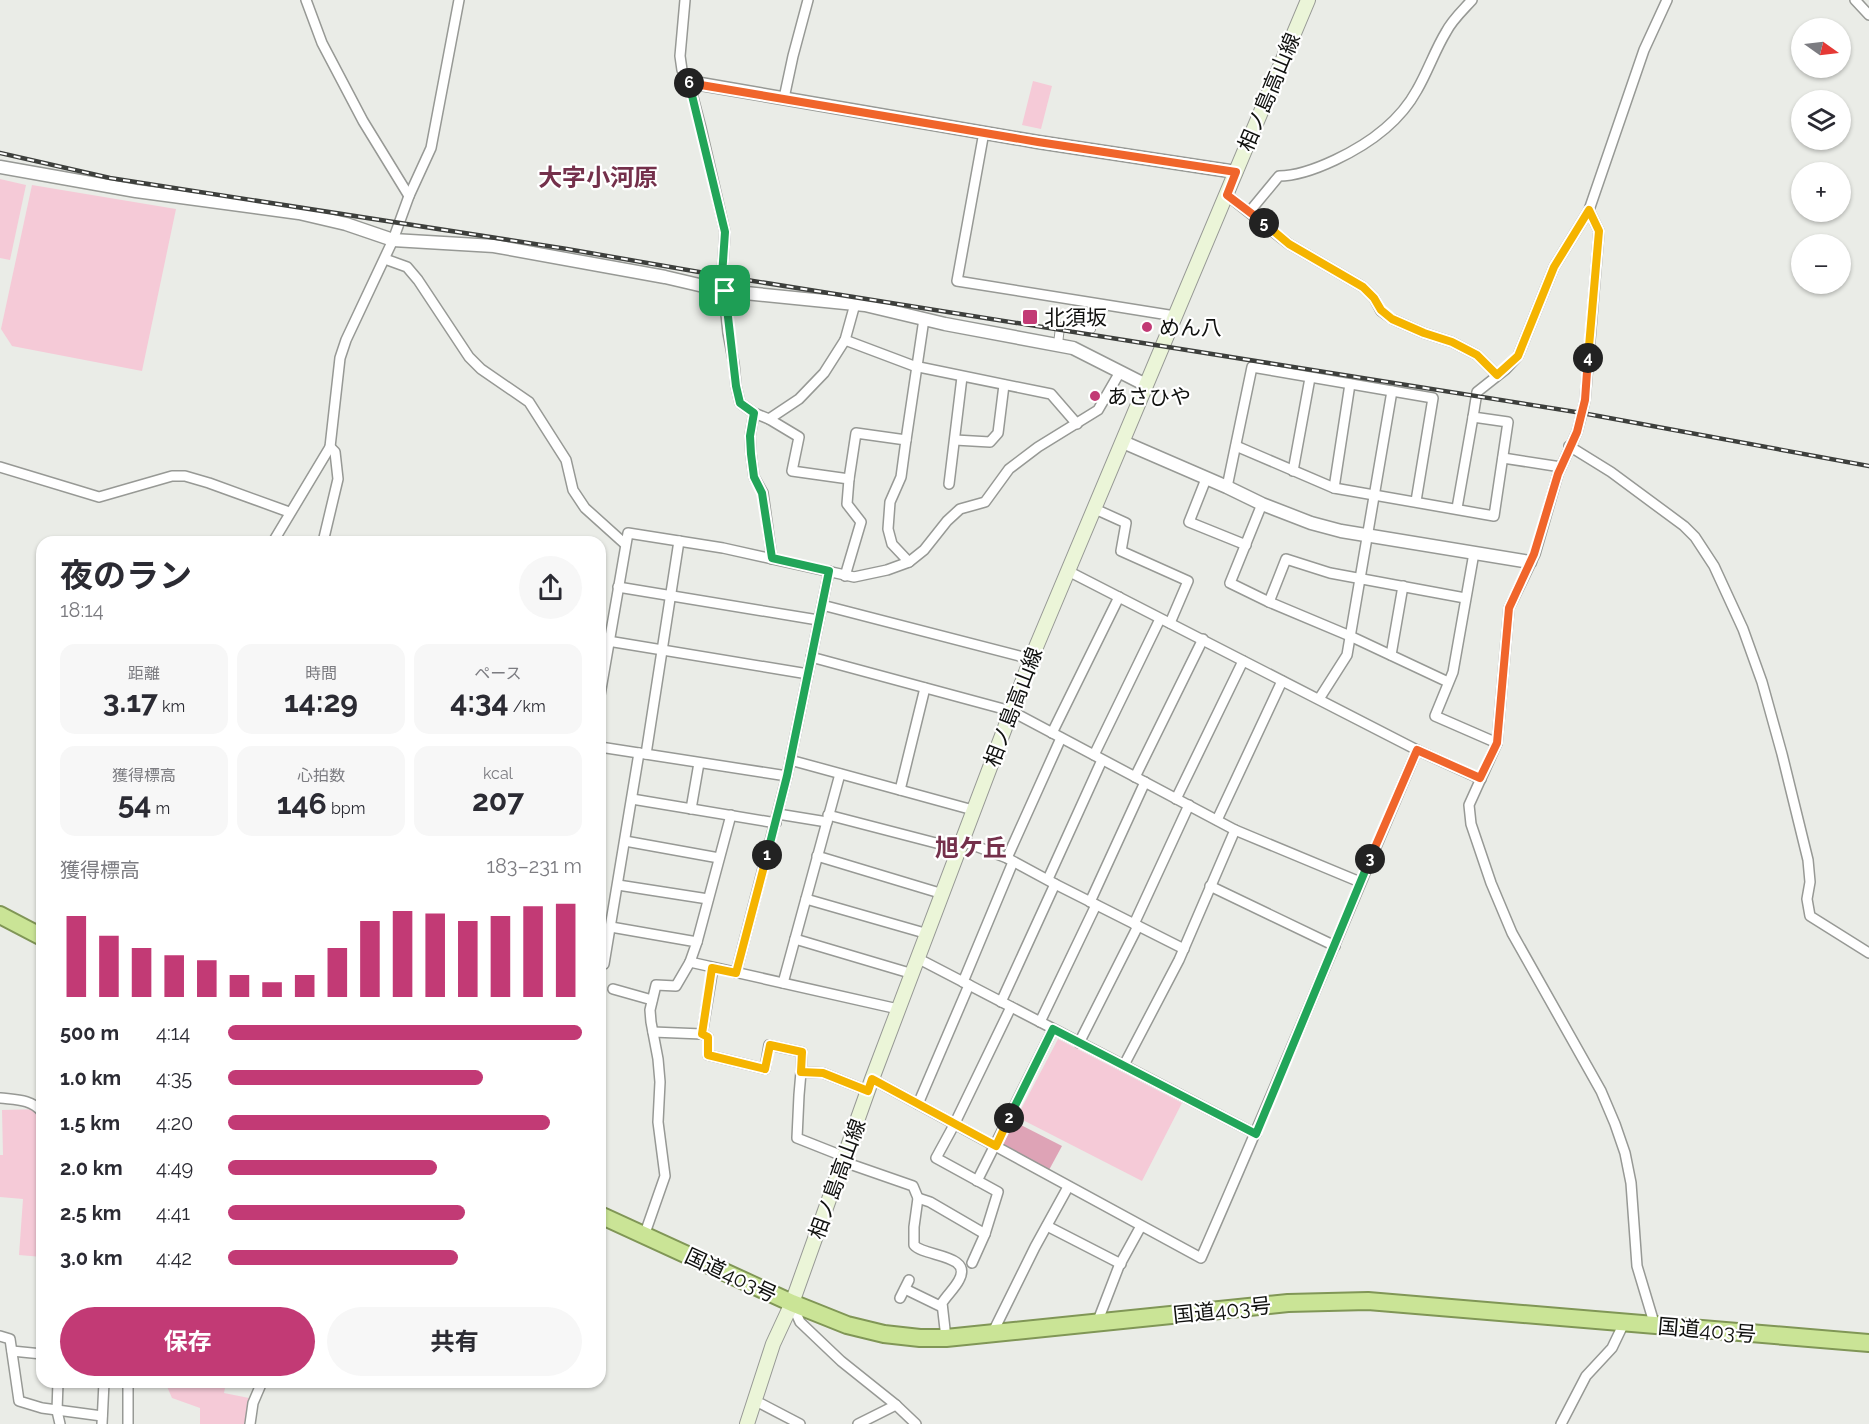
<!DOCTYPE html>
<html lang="ja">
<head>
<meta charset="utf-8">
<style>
	:root { --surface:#fff; --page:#f7f7f7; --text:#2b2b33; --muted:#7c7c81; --accent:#c23a75 }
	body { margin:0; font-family:Raleway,"Noto Sans JP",sans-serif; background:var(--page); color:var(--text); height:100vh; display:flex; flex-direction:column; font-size:22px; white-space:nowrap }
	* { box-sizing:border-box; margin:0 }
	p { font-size:20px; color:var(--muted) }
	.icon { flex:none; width:33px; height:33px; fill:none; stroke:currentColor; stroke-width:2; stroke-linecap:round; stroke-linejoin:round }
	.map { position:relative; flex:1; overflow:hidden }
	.drawer { position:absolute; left:36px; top:536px; width:570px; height:852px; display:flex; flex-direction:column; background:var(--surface); border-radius:18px; box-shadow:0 2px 4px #0004 }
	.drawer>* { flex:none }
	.needle { width:39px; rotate:104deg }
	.tools { position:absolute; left:1791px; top:18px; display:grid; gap:12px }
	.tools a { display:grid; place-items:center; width:60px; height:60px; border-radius:50%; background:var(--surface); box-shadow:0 2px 4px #0004; font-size:30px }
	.pin { position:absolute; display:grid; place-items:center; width:51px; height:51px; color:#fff; margin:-26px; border-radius:12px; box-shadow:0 3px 9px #0006 }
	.km { position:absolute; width:30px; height:30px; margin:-15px; border-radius:50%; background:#222; color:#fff; font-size:16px; line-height:30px; text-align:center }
	.round { display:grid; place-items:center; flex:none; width:63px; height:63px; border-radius:32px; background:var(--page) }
	.summary { display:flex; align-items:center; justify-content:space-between; height:102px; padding:0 24px }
	h1 { font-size:33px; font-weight:700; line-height:45px }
	.figures { display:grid; grid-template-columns:repeat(3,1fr); gap:9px; height:102px; padding:6px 24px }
	.figures div { display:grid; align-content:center; border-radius:15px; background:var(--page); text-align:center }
	.figures b { font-size:30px; font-weight:700 }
	.figures small { font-size:16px; font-weight:400 }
	.figures p { font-size:16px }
	.chart { height:168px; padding:12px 24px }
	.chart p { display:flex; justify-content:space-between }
	.chart svg { width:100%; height:108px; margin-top:6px; stroke:var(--accent); stroke-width:6 }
	.button { display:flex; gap:12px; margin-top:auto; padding:12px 24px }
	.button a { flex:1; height:69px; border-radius:36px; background:var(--accent); color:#fff; font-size:24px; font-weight:700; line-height:69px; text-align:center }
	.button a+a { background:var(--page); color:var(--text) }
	ul { padding:0 24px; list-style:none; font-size:20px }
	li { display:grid; grid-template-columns:96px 72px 1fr; align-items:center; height:45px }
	li i { height:15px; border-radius:8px; background:var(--accent) }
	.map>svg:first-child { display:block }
	.green { fill:#f5cad7 }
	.water { fill:#dea3b6 }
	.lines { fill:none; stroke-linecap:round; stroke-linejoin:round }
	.pedestrian-casing { stroke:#979995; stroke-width:10 }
	.minor-casing { stroke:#979995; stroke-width:12 }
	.tertiary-casing { stroke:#979995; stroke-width:15 }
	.secondary-casing { stroke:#979995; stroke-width:16 }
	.trunk-casing { stroke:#809656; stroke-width:20 }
	.pedestrian { stroke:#fff; stroke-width:8 }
	.minor { stroke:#fff; stroke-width:9 }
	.tertiary { stroke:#fff; stroke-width:12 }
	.secondary { stroke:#ebf5d8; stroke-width:14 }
	.trunk { stroke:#cae496; stroke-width:16 }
	.rail-casing { stroke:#3d3f3c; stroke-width:4.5 }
	.rail { stroke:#fff; stroke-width:2; stroke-dasharray:7; stroke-linecap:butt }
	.split-1-casing { stroke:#fff; stroke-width:12 }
	.split-2-casing { stroke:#fff; stroke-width:12 }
	.split-3-casing { stroke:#fff; stroke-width:12 }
	.split-4-casing { stroke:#fff; stroke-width:12 }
	.split-5-casing { stroke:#fff; stroke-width:12 }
	.split-6-casing { stroke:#fff; stroke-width:12 }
	.split-7-casing { stroke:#fff; stroke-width:12 }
	.split-1 { stroke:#22a559; stroke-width:8 }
	.split-2 { stroke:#f5b400; stroke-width:8 }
	.split-3 { stroke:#22a559; stroke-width:8 }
	.split-4 { stroke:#f0652b; stroke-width:8 }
	.split-5 { stroke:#f5b400; stroke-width:8 }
	.split-6 { stroke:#f0652b; stroke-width:8 }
	.split-7 { stroke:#22a559; stroke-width:8 }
	.poi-dot { fill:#c23a75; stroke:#fff; stroke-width:2 }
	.labels { text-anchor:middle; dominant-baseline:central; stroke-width:4.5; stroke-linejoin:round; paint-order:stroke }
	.street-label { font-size:21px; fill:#10110f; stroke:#fff }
	.poi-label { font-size:21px; fill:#10110f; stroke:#fff; text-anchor:start }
	.quarter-label { font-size:24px; font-weight:bold; fill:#74304b; stroke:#fff }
</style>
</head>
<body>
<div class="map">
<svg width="1869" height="1424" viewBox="0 0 1869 1424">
	<rect width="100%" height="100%" fill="#eaece7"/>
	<g class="green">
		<polygon points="1033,81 1052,86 1041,129 1022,125"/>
		<polygon points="0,179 26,185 10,260 0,258"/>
		<polygon points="32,185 176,209 142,371 12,346 1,329"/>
		<polygon points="1058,1039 1182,1103 1142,1181 1017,1117"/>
		<polygon points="42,1109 42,1257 19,1255 23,1199 0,1197 0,1155 3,1155 2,1110"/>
		<polygon points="165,1382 226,1382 224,1393 254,1399 249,1424 200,1424 200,1408 172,1398"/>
	</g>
	<polygon class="water" points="1015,1122 1062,1146 1049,1170 1002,1146"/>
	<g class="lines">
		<defs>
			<polyline id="pedestrian" points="1058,344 1060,327 1084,330 1091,329"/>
			<g id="minor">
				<polyline points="306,0 322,43 363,121 409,196"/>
				<polyline points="685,0 680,56 682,70 689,82 701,128 725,232 722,276 728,333 734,364 736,386 740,403 754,413 750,436 751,454 754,477 763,493 772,559"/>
				<polyline points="1855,0 1869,15"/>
				<polyline points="784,98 793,56 808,0"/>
				<polyline points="984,132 957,281 1175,316"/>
				<polyline points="1227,195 1289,244 1363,287 1374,298 1381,311 1392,319 1424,333 1452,342 1477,355 1497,375"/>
				<polyline points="1589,210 1599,231 1585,400 1582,413 1577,432 1558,474 1535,554 1509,608 1497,743 1469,805 1471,824 1491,883 1512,933 1601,1091 1615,1124 1625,1153 1631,1183 1637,1266 1655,1326"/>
				<path d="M1250,211L1279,176C1298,176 1318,168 1335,160C1369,144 1399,123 1417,90C1428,71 1435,50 1446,32C1452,20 1463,10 1472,0"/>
				<polyline points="385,259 407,267 418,280 469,357 481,369 529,402 566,460 573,490 585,508 625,544"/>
				<polyline points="855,304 845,340 914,366 1051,394 1077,424"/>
				<polyline points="754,413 769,419 799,399 824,373 845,340"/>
				<polyline points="769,419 799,437 792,471 849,479 847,504 861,522 845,576"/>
				<polyline points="906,440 924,319"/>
				<polyline points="955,440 990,442 998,433 1004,385"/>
				<polyline points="1236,446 1334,488 1494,516 1508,422 1473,417 1477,392 1506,369 1518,356 1554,267 1589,210 1644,50 1667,0"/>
				<polyline points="1569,446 1611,472 1684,526 1695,537 1714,566 1743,629 1762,682 1782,754 1808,860 1810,882 1807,899 1810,916 1869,953"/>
				<polyline points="1503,458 1561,467"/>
				<polyline points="0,467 99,497 172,476 185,476 209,483 289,512"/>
				<polyline points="1293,471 1310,378"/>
				<polyline points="849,479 856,433 906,440 901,477 890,502 888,529 892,544 909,562"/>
				<polyline points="1206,479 1189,522 1246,545"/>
				<polyline points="949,484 962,377"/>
				<polyline points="1227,487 1252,367 1433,398 1416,501"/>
				<polyline points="1334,488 1350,384"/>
				<polyline points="1262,504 1230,583 1269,602"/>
				<polyline points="1457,508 1473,417"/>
				<polyline points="1095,509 1126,523 1121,551 1188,581 1170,623"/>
				<polyline points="273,542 330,447 340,358 346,340 393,240 409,196 431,148 459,0"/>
				<polyline points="323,542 338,479 335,452 330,447"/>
				<polyline points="1474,553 1453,672 1435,716 1497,743"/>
				<polyline points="1068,571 1417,750 1481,779"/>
				<polyline points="618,587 818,620"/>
				<polyline points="822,605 1031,659"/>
				<polyline points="608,641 808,674"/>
				<polyline points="1391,655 1403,586"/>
				<polyline points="811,657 1011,711 1235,830 1179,960 1124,1065"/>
				<polyline points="1448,682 1350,636 1269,602 1286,559 1330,573 1465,598"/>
				<polyline points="600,695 628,533 723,548 854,577 887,570 909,562 924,550 947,521 960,509 985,502 1009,469 1038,447 1098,410 1120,372"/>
				<polyline points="1319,699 1347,655 1392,391"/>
				<polyline points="1052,733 1119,597"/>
				<polyline points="600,747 787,776"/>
				<polyline points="646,754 679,541"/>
				<polyline points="1094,755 1160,619"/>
				<polyline points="790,760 973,810"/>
				<polyline points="1135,777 1203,639"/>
				<polyline points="900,790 925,688"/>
				<polyline points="632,799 776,823"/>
				<polyline points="1176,799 1243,661"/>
				<polyline points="691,809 699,763"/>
				<polyline points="778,814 827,822"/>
				<polyline points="828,815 959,849"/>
				<polyline points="1217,820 1282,681"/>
				<polyline points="1235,830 1360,882"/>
				<polyline points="625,841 719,858"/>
				<polyline points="962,841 1007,858 1055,884 1184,949"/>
				<polyline points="817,856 943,894"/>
				<polyline points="1007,858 1061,738"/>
				<polyline points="1048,879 1102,760"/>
				<polyline points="618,885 708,899"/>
				<polyline points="1210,886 1335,946"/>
				<polyline points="806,899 928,934"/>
				<polyline points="1090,902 1145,782"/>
				<polyline points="1134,924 1189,805"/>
				<polyline points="611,927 697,942 690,962 898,1009"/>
				<polyline points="795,939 913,974"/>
				<polyline points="697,942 731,815"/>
				<polyline points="919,959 1256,1134"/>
				<polyline points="604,964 639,753"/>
				<polyline points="736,973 787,776 829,571"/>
				<polyline points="963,982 1013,862"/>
				<polyline points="783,983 840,774"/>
				<polyline points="613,989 652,1000"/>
				<polyline points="1001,1002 1055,884"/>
				<polyline points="1040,1022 1096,905"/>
				<polyline points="653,1032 702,1034 713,968"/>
				<polyline points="702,1034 708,1037 708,1055 765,1069 769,1045 802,1052 801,1072 823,1073 868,1091"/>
				<polyline points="1079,1043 1138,926"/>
				<polyline points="801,1072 799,1095 797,1138 845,1157"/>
				<path d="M872,1079L1201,1258C1275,1090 1345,919 1417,750"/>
				<path d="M0,1098C16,1100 31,1099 42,1112"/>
				<polyline points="918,1104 969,985"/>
				<path d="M844,1162L913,1186L918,1198L914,1227V1245C924,1257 973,1254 959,1280C955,1288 947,1295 942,1303L946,1338"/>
				<polyline points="977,1181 1053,1029"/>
				<polyline points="918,1198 930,1202 985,1234"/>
				<polyline points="1047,1226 1121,1264"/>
				<polyline points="644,1236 665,1176 658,1122 660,1082 658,1059 651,1022 650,1010 656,985 676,986 690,962"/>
				<polyline points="972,1263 985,1234 998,1192 936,1158 954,1125 1011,1007"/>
				<polyline points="905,1289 942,1307"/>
				<polyline points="900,1298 909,1280"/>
				<polyline points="792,1304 800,1322 841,1361 896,1405 916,1424"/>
				<polyline points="1097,1323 1119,1266 1141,1226"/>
				<polyline points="993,1332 1035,1247 1068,1187"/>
				<polyline points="0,1336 10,1339 19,1401 42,1408 102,1416"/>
				<polyline points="12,1351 42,1354"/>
				<polyline points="58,1382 57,1411 60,1424"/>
				<polyline points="754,1400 800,1424"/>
				<polyline points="102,1424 104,1382"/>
				<polyline points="128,1424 128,1382"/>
				<polyline points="250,1424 253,1403 262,1382"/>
				<polyline points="858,1424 896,1405"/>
				<polyline points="1561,1424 1586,1376 1612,1348 1624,1323"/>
			</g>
			<g id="tertiary">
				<polyline points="689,82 1038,142 1236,172"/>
				<polyline points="0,167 136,191 299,213 346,224 393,240 494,246 665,277 725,291 865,305 945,324 1073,348 1146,385"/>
				<polyline points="1123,442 1227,487 1262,504 1311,523 1341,531 1530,562"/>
			</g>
			<polyline id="secondary" points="747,1424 773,1344 792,1303 872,1079 1031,659 1308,0"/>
			<g id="trunk">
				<polyline points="0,915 42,937"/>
				<polyline points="600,1215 792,1303 847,1325 884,1334 920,1338 946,1338 1288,1303 1368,1301 1869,1343"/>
			</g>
		</defs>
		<use href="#pedestrian" class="pedestrian-casing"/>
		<use href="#minor" class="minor-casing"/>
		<use href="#tertiary" class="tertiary-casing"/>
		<use href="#secondary" class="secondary-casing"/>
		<use href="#trunk" class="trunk-casing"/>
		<use href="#pedestrian" class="pedestrian"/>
		<use href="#minor" class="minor"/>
		<use href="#tertiary" class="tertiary"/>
		<use href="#secondary" class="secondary"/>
		<use href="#trunk" class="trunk"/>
		<defs>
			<polyline id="rail" points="0,153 110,178 567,249 722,276 1582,413 1869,466"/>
		</defs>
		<use href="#rail" class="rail-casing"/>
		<use href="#rail" class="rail"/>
	</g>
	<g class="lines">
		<defs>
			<polyline id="split-1" points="725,291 736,386 740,403 754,413 750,436 751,454 754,477 762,493 772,558 829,571 787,776 767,855"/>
			<polyline id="split-2" points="767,855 736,973 712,968 702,1034 708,1037 708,1055 765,1069 770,1045 802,1052 801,1072 823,1073 868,1091 872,1079 996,1146 1009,1118"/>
			<polyline id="split-3" points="1009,1118 1053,1029 1256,1134 1370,859"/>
			<polyline id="split-4" points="1370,859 1417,750 1480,778 1497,743 1509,608 1534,554 1558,474 1577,432 1585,400 1588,358"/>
			<polyline id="split-5" points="1264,223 1289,244 1363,287 1374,298 1381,310 1392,319 1424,333 1452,342 1477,355 1497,375 1518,356 1554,267 1589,210 1599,231 1588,358"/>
			<polyline id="split-6" points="689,83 1038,142 1236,172 1227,195 1264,223"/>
			<polyline id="split-7" points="689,83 725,232 722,276 725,291"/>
		</defs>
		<use href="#split-1" class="split-1-casing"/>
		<use href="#split-2" class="split-2-casing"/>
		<use href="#split-3" class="split-3-casing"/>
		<use href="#split-4" class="split-4-casing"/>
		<use href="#split-5" class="split-5-casing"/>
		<use href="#split-6" class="split-6-casing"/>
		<use href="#split-7" class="split-7-casing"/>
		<use href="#split-1" class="split-1"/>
		<use href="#split-2" class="split-2"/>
		<use href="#split-3" class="split-3"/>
		<use href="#split-4" class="split-4"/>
		<use href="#split-5" class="split-5"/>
		<use href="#split-6" class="split-6"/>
		<use href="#split-7" class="split-7"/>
	</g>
	<g class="poi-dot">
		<rect x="1022" y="309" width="16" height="16" rx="3"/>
		<circle cx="1147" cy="327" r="6"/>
		<circle cx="1095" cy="396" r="6"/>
	</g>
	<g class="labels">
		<g class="street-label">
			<text transform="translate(1269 92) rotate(-67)">相ノ島高山線</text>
			<text transform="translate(1013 707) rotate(-69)">相ノ島高山線</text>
			<text transform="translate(837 1179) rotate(-70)">相ノ島高山線</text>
			<text transform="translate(731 1275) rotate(25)">国道403号</text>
			<text transform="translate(1222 1310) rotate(-6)">国道403号</text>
			<text transform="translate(1707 1330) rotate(5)">国道403号</text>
		</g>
		<g class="poi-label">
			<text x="1044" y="317">北須坂</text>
			<text x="1159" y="327">めん八</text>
			<text x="1107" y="396">あさひや</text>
		</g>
		<g class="quarter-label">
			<text x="598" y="177">大字小河原</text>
			<text x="971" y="847">旭ケ丘</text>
		</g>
	</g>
</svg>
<div class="tools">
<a><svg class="needle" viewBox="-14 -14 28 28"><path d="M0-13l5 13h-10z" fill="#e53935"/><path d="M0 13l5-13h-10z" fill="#7c7c81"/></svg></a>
<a><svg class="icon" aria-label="layers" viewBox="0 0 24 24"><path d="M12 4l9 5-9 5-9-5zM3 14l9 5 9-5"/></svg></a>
<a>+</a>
<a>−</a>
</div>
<div class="pin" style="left:725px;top:291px;background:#1e9e55"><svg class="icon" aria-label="arrive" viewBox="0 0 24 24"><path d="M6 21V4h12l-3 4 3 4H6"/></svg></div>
<b class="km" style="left:767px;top:855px">1</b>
<b class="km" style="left:1009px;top:1118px">2</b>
<b class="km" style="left:1370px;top:859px">3</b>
<b class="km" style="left:1588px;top:358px">4</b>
<b class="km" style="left:1264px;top:223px">5</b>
<b class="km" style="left:689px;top:83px">6</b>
<section class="drawer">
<div class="summary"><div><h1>夜のラン</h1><p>18:14</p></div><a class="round"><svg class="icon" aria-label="share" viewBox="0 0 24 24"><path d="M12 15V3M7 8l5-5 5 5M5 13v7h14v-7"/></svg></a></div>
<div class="figures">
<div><p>距離</p><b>3.17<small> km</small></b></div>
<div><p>時間</p><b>14:29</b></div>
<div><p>ペース</p><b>4:34<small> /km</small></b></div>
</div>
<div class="figures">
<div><p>獲得標高</p><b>54<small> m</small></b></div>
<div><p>心拍数</p><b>146<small> bpm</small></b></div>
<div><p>kcal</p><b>207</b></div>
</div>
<div class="chart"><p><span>獲得標高</span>183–231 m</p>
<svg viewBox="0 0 160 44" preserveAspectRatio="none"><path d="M5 44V11M15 44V19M25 44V24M35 44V27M45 44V29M55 44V35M65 44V38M75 44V35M85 44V24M95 44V13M105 44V9M115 44V10M125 44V13M135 44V11M145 44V7M155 44V6"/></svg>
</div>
<ul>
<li><b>500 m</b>4:14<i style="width:100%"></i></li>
<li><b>1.0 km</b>4:35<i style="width:72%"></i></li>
<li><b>1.5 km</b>4:20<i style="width:91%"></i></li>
<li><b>2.0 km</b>4:49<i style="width:59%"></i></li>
<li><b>2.5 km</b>4:41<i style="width:67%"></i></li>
<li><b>3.0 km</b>4:42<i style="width:65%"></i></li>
</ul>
<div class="button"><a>保存</a><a>共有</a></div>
</section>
</div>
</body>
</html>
